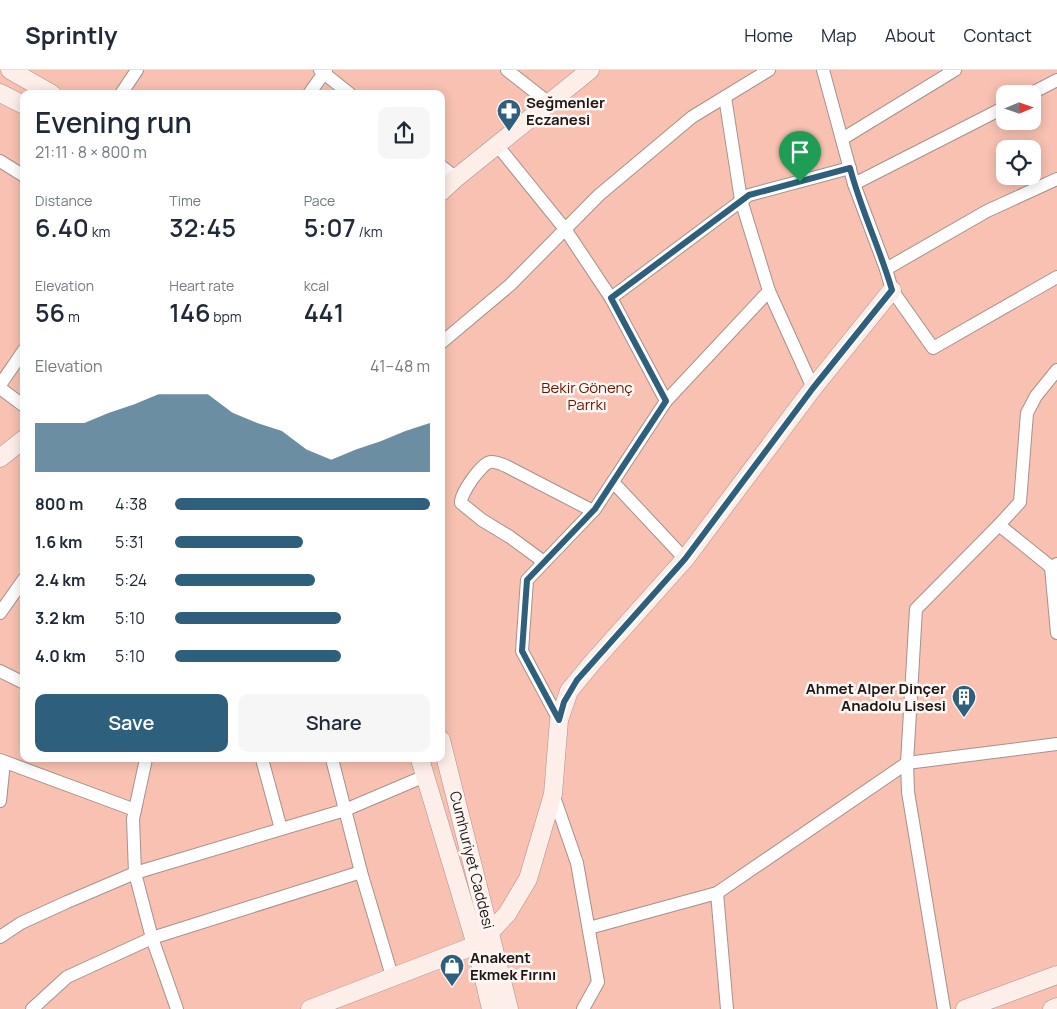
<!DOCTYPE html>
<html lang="en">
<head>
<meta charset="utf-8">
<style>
	:root { --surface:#fff; --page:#f6f6f7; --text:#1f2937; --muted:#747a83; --line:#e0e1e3; --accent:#2e5f7d }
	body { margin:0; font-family:Manrope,sans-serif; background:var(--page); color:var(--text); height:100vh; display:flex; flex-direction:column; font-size:19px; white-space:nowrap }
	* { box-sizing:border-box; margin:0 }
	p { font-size:16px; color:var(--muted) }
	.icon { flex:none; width:28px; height:28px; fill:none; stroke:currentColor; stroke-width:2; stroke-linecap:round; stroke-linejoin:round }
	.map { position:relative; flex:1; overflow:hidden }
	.sheet { position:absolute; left:20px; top:20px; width:425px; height:672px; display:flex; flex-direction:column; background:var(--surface); border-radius:10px; box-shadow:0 2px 12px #0003 }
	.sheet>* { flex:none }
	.needle { width:32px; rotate:88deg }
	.fabs { position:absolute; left:996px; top:15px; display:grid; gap:10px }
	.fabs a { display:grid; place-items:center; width:45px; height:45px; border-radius:10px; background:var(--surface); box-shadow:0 2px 12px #0003; font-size:25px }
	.pin { position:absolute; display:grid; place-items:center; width:42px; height:42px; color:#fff; margin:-51px -21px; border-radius:50% 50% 50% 0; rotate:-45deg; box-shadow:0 0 5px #0007 }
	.pin .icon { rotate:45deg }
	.round { display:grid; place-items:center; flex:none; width:52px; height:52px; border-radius:10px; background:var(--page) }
	.head { display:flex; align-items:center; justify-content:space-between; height:85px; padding:0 15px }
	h1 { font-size:28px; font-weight:600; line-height:38px }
	.metrics { display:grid; grid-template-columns:repeat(3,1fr); gap:8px; height:85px; padding:5px 15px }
	.metrics div { display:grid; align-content:center }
	.metrics b { font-size:25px; font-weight:600 }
	.metrics small { font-size:14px; font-weight:400 }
	.metrics p { font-size:14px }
	.chart { height:140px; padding:10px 15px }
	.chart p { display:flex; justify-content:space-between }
	.chart svg { width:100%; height:90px; margin-top:5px; fill:var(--accent); opacity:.7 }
	.cta { display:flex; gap:10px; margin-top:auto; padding:10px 15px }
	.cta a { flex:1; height:58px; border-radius:10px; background:var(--accent); color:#fff; font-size:20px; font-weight:600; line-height:58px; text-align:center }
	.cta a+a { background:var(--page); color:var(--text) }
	ul { padding:0 15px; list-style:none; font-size:16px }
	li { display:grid; grid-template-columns:80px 60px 1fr; align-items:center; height:38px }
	li i { height:12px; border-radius:6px; background:var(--accent) }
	header { display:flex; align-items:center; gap:30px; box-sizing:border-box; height:70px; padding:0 25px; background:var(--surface); border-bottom:1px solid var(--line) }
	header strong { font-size:24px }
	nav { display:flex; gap:28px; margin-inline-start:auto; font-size:18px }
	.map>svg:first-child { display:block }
	.green { fill:#f8c1b1; fill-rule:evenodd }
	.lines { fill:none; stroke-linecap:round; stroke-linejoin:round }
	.street-casing { stroke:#a6928c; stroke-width:14 }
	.secondary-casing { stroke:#a6928c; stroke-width:19 }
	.street { stroke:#fff; stroke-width:12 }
	.secondary { stroke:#feeee9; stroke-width:18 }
	.route-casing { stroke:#fff; stroke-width:10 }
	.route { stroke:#2e5f7d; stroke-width:6 }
	.labels { text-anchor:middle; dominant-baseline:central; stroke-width:5; stroke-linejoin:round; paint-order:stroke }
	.poi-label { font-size:15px; font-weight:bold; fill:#1e1715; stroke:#fef6f3; text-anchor:start }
	.park-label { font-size:15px; fill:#671900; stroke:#fef6f3 }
	.street-label { font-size:15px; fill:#1e1715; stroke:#fef6f3 }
</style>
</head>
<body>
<header>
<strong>Sprintly</strong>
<nav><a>Home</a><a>Map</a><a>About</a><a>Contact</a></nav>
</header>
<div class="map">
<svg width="1057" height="939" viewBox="0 0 1057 939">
	<rect width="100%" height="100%" fill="#fef6f3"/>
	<path class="green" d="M0,0H1057V939H0ZM24,24H441V689H24ZM1005,24H1032V51H1005ZM1005,79H1032V106H1005Z"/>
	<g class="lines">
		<defs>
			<g id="street">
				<polyline points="320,0 350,24"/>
				<polyline points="507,0 549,33"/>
				<polyline points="823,0 854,114 886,199 892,220 933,278 1057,207"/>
				<polyline points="121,24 137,0"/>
				<polyline points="309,24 326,0"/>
				<polyline points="1030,24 1057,10"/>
				<polyline points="725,27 741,130 769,221 813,318"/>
				<polyline points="842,69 955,0"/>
				<polyline points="497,75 565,159 611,228"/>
				<polyline points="0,91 24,106"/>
				<polyline points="441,96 456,108"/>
				<polyline points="854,114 1005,37"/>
				<polyline points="886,199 987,141 1057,109"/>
				<polyline points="441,273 510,215 599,125 692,47 769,0"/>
				<polyline points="0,315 24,280"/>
				<polyline points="0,318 24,336"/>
				<polyline points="666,331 611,228 749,125 850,98"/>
				<polyline points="613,412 685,489"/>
				<polyline points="999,455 1051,497"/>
				<path d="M544,492L510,467L482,450L461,433C460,424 481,394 490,392C495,391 501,394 506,396L593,441"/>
				<polyline points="1057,494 1051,497 1057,563"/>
				<polyline points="0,543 24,509"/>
				<polyline points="0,601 24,613"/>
				<polyline points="559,650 522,581 527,510 595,439 666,331 769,221"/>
				<polyline points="146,689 133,749 135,803 152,868 177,939"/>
				<polyline points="262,689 281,759"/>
				<polyline points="332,689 361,802 392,906"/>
				<polyline points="0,690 135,740"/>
				<polyline points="553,724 577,793 598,912 583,939"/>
				<polyline points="0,731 4,692"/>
				<polyline points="717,823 727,939"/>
				<polyline points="589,858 717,823 907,693 1057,674"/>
				<polyline points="0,867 21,853 67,832 135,803 345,740 425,706"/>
				<polyline points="32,939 67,907 152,868 361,802"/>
				<polyline points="944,939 908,722 907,693 916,539 999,455 1020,432 1027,343 1036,326 1057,300"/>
			</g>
			<g id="secondary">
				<polyline points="10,0 52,24"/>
				<polyline points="0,23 24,35"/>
				<polyline points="441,122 456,108 590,0"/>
				<polyline points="0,388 24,369"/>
				<polyline points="441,670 509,939"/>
				<polyline points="420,689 476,875 491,939"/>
				<polyline points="310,939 476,875 490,862 507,844 528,809 553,724 559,650 569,621 592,593 685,489 813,318 892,220"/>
				<polyline points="965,939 1057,905"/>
				<polyline points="1052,939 1057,937"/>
			</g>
		</defs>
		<use href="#street" class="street-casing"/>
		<use href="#secondary" class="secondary-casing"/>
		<use href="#street" class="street"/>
		<use href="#secondary" class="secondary"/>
	</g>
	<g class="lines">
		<defs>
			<path id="route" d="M850,98C861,140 880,179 892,220L813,318L685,489L577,610L564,632L559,650L522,581L527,510L595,439L666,331L611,228L749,125Z"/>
		</defs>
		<use href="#route" class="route-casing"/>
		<use href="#route" class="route"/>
	</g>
	<defs>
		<symbol id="pharmacy-pin" viewBox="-11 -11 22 30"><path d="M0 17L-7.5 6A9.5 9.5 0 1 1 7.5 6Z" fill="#2e5f7d" stroke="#fef6f3"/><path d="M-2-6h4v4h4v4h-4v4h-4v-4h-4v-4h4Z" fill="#fff"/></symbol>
		<symbol id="building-pin" viewBox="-11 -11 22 30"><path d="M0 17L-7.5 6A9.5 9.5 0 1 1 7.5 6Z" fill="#2e5f7d" stroke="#fef6f3"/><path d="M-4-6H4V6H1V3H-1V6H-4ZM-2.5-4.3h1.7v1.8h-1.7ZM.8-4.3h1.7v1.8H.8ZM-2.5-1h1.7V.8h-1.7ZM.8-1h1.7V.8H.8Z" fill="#fff"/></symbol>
		<symbol id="shop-pin" viewBox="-11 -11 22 30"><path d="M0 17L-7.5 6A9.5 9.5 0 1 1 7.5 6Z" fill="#2e5f7d" stroke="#fef6f3"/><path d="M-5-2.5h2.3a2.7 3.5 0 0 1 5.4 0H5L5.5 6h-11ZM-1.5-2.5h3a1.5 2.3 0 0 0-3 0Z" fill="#fff"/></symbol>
	</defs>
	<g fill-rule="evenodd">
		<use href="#pharmacy-pin" x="495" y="27" width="28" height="38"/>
		<use href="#building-pin" x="950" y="613" width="28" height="38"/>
		<use href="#shop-pin" x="438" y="882" width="28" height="38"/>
	</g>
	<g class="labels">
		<g class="poi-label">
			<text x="526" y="32">Seğmenler<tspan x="526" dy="17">Eczanesi</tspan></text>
			<text x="946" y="618" text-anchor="end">Ahmet Alper Dinçer<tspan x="946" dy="17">Anadolu Lisesi</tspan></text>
			<text x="470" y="887">Anakent<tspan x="470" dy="17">Ekmek Fırını</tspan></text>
		</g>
		<g class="park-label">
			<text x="587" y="317">Bekir Gönenç<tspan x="587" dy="17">Parrkı</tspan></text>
		</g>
		<g class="street-label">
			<text transform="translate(472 790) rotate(76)">Cumhuriyet Caddesi</text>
		</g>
	</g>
</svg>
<div class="fabs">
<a><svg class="needle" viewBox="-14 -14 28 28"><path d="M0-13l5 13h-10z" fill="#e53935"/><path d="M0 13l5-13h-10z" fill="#747a83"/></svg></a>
<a><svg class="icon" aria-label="locate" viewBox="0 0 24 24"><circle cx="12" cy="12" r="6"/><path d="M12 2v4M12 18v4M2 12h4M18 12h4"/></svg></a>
</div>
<div class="pin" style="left:800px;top:112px;background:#1e9e55"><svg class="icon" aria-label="arrive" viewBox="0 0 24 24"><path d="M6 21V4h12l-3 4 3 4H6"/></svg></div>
<section class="sheet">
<div class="head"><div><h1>Evening run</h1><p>21:11 · 8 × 800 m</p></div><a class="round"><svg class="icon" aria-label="share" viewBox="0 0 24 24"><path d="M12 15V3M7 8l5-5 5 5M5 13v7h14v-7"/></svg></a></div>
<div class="metrics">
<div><p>Distance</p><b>6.40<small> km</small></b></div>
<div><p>Time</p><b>32:45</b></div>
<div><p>Pace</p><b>5:07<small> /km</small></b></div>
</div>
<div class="metrics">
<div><p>Elevation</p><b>56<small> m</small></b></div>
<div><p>Heart rate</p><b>146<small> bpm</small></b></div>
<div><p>kcal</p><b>441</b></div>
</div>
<div class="chart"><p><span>Elevation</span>41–48 m</p>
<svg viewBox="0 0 160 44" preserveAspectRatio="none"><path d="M0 44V20L10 20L20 20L30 15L40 11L50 6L60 6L70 6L80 15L90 20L100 24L110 33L120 38L130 33L140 29L150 24L160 20V44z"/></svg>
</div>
<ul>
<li><b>800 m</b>4:38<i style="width:100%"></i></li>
<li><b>1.6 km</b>5:31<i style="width:50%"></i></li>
<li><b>2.4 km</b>5:24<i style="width:55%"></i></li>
<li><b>3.2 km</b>5:10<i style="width:65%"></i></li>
<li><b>4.0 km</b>5:10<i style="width:65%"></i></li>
</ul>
<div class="cta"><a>Save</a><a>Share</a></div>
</section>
</div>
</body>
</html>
